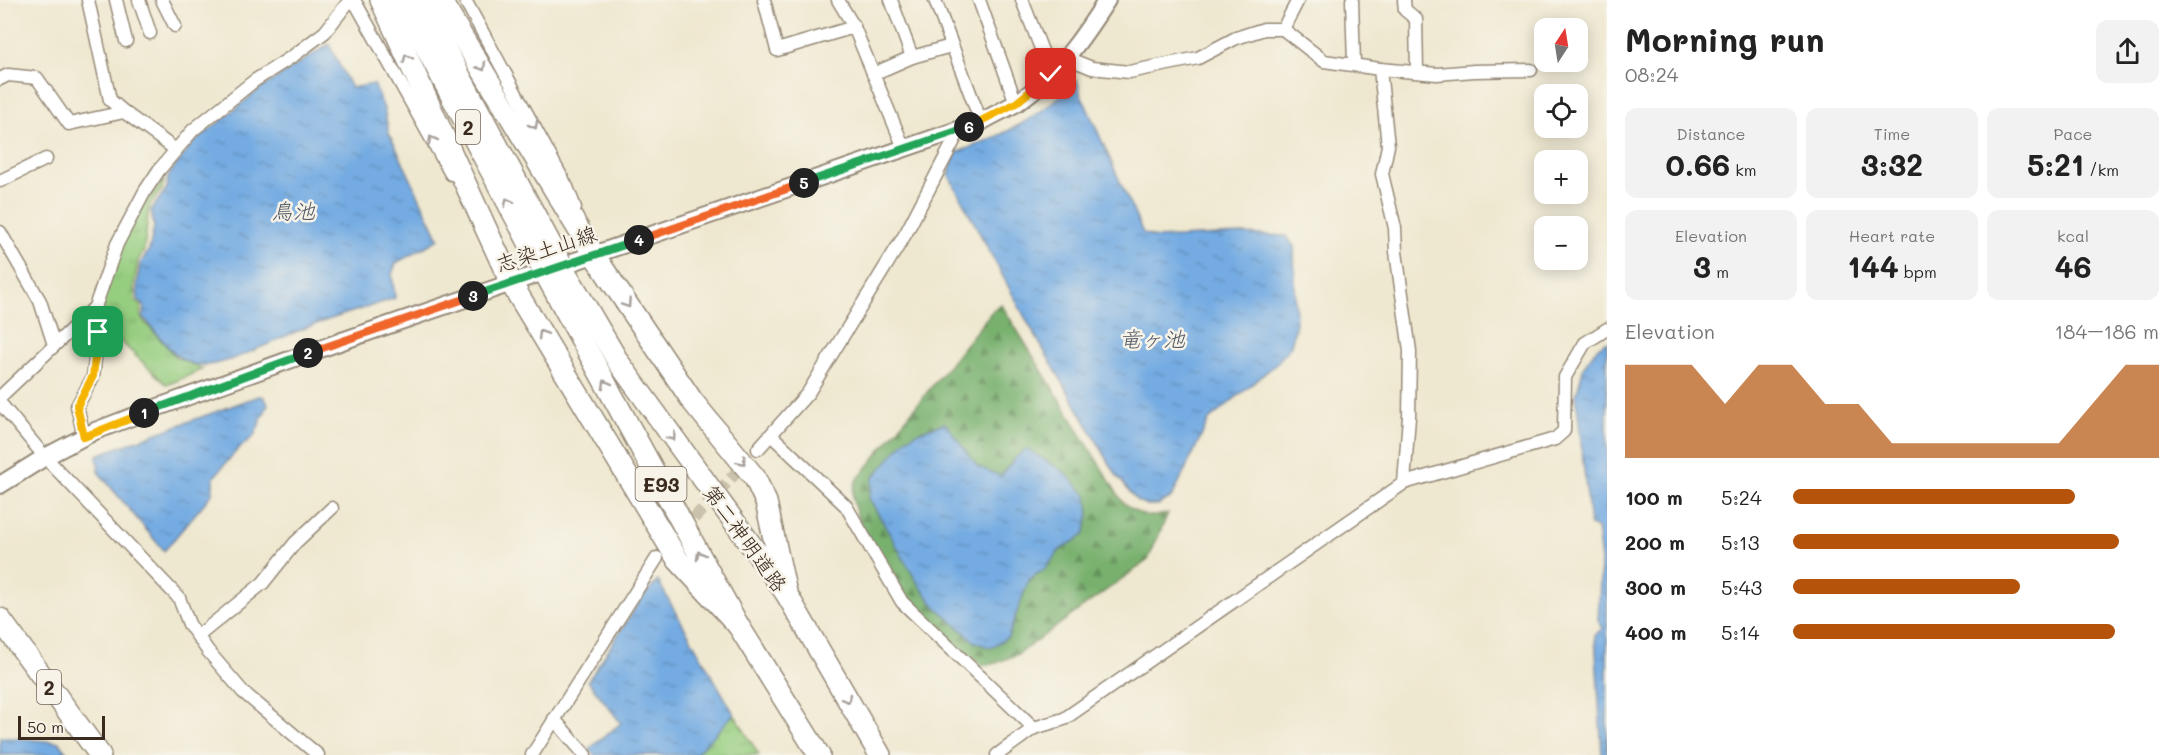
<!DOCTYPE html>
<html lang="en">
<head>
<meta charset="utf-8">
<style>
	:root { --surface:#fff; --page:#f2f2f2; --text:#222; --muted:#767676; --accent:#b45309 }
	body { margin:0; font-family:Mali,"Klee One",sans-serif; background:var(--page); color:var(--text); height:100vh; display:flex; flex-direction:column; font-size:22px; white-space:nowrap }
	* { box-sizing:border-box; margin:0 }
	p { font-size:20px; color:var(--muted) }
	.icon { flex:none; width:33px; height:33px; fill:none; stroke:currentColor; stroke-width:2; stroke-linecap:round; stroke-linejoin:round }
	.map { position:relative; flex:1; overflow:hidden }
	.panel { display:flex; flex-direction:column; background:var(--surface); width:570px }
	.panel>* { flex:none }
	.needle { width:39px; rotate:12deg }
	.controls { position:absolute; left:1534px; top:18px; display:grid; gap:12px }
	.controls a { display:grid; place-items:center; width:54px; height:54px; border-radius:12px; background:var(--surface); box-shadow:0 3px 15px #0003; font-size:30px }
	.scale { position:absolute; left:18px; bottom:15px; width:87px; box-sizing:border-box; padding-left:6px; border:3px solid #3b2a1e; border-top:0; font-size:16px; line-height:21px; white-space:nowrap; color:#3b2a1e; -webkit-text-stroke:4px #f7f3e8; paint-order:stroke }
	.pin { position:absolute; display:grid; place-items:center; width:51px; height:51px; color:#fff; margin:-26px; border-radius:12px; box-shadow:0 3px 9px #0006 }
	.km { position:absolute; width:30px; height:30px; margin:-15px; border-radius:50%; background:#222; color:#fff; font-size:16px; line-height:30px; text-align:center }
	.round { display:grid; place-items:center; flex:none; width:63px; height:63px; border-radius:12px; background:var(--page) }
	.headline { display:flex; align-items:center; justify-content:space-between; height:102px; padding:0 18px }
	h1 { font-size:33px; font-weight:700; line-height:45px }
	.metrics { display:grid; grid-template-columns:repeat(3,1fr); gap:9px; height:102px; padding:6px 18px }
	.metrics div { display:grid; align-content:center; border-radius:12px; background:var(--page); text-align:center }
	.metrics b { font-size:30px; font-weight:700 }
	.metrics small { font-size:16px; font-weight:400 }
	.metrics p { font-size:16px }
	.chart { height:168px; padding:12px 18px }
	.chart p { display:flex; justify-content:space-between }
	.chart svg { width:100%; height:108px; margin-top:6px; fill:var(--accent); opacity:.7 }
	ul { padding:0 18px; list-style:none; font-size:20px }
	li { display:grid; grid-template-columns:96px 72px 1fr; align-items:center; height:45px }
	li i { height:15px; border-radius:8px; background:var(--accent) }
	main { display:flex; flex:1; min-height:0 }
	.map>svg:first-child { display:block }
	.grass { fill:url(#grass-tufts); stroke:#687c4f; stroke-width:1.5 }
	.forest { fill:url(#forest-firs); stroke:#5a6e46; stroke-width:1.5 }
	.water { fill:url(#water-ripples); stroke:#576a80; stroke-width:1.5 }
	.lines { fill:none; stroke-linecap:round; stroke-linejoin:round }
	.street-tunnel { stroke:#cbc2ac; stroke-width:12; stroke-dasharray:12 6; stroke-linecap:butt }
	.street-casing { stroke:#958977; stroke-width:15 }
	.secondary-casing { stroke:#958977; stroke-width:20 }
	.highway-casing { stroke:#958977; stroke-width:24 }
	.street { stroke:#fff; stroke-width:12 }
	.secondary { stroke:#fff; stroke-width:16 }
	.highway { stroke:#fff; stroke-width:21 }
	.highway-bridge-casing { stroke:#958977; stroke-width:24; stroke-linecap:butt }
	.highway-bridge { stroke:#fff; stroke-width:21 }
	.oneway { stroke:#a79f9a }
	.split-1-casing { stroke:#fff; stroke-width:12 }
	.split-2-casing { stroke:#fff; stroke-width:12 }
	.split-3-casing { stroke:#fff; stroke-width:12 }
	.split-4-casing { stroke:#fff; stroke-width:12 }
	.split-5-casing { stroke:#fff; stroke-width:12 }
	.split-6-casing { stroke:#fff; stroke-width:12 }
	.split-7-casing { stroke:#fff; stroke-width:12 }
	.split-1 { stroke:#f5b400; stroke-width:8 }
	.split-2 { stroke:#22a559; stroke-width:8 }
	.split-3 { stroke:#f0652b; stroke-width:8 }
	.split-4 { stroke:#22a559; stroke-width:8 }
	.split-5 { stroke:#f0652b; stroke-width:8 }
	.split-6 { stroke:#22a559; stroke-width:8 }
	.split-7 { stroke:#f5b400; stroke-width:8 }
	.labels { text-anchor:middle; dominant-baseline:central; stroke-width:5; stroke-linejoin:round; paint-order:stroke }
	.shield { fill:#f7f3e8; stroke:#73665b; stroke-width:1.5 }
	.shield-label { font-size:20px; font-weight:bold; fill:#3b2a1e }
	.street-label { font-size:21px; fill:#3b2a1e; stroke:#f7f3e8 }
	.water-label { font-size:22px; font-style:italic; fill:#4f5763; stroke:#f7f3e8 }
</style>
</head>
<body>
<main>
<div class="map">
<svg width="1607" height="755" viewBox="0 0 1607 755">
	<defs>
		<pattern id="grass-tufts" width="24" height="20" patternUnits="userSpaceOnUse" patternTransform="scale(1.5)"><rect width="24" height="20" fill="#96ce80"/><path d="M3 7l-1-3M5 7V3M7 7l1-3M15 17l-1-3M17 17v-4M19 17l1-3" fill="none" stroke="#82b16e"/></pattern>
		<pattern id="forest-firs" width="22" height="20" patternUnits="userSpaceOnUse" patternTransform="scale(1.5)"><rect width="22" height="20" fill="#78b16e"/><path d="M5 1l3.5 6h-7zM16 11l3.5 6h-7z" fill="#64905a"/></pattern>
		<pattern id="water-ripples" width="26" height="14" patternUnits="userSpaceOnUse" patternTransform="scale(1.5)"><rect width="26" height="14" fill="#73abe2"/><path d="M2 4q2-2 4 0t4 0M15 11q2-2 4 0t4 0" fill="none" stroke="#608bb7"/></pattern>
	</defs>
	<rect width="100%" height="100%" fill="#f7f3e8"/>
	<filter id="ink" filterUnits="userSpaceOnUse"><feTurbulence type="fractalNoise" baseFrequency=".0167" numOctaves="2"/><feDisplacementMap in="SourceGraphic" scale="12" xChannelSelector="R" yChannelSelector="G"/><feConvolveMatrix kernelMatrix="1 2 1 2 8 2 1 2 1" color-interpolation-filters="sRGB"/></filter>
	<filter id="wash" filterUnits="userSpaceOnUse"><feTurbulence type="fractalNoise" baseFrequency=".008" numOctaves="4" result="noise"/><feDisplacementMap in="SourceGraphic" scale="24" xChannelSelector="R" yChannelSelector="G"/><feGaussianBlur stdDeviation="1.35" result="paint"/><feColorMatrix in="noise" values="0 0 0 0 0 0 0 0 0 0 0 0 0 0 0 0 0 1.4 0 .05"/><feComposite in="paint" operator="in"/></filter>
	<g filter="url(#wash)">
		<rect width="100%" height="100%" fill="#efe8d0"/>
		<g class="grass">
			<polygon points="164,179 162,189 149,206 144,250 138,261 134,286 135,301 141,305 141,318 176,357 203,369 167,385 102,324 98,308 120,245 135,216"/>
			<polygon points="734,714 759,755 695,755"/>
		</g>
		<path class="forest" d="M1001,304L1123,503C1140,515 1148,520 1168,513L1148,560L1018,654L996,663L982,666C962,648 939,631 919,612C898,592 856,527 853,499C852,492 854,487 856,481L993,310Z"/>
		<g class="water">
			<path d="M329,44L351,88L374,84L384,109L389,133L439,239L396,263L392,274L395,298C363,309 330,318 298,331C271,341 221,371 193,364C172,358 157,332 143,317C146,309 145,305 138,300L137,286L140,264L149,250L154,227L151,210L167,188L168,176L192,144L261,88Z"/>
			<path d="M1077,80L1080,92L1143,233L1156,238L1241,234L1286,236L1294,246L1296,323L1291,346L1276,364L1209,420L1172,497L1158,505H1147L1137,501L1117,476L1029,325L949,176L951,165L956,153C1004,135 1041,118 1077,80Z"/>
			<polygon points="1607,341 1607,755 1602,755 1595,635 1603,628 1598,620 1601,561 1597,528 1590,525 1576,395 1584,366 1597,348"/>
			<polygon points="259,396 264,397 268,404 254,436 237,450 214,477 212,494 164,551 99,473 97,455"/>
			<polygon points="945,423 978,467 1001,476 1016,457 1027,449 1063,471 1087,496 1089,515 1084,535 1061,549 1045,569 1029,579 1008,637 991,648 975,642 934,605 917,582 869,498 873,478 906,439 918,432"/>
			<polygon points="658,581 734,714 695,755 594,755 589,749 621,723 588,681 643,596"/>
			<polygon points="0,737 59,742 69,755 0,755"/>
		</g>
	</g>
	<g filter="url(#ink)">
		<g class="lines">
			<polyline class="street-tunnel" points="657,558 758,449"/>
			<defs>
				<g id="street">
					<polyline points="88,0 110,100 124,112"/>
					<polyline points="116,0 126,41"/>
					<polyline points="139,0 150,33"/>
					<polyline points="162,0 175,26"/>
					<polyline points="354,0 451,174"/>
					<polyline points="465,0 567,187 575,208"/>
					<polyline points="764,0 777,50 854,27"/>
					<polyline points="838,0 854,27 904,148"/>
					<polyline points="891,0 912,57"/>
					<polyline points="935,0 981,122"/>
					<polyline points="979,0 1016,103"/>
					<polyline points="1022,0 1051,74"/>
					<polyline points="1352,0 1354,64"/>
					<polyline points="1404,0 1405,10 1416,19 1417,72"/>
					<polyline points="1283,29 1324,61 1380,69 1388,146 1382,174 1395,228 1396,252 1410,351 1409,417 1404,483"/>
					<polyline points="1067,58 1092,68 1129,72 1198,58 1236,38 1264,29 1283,29 1298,0"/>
					<polyline points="1380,69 1437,74 1474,71 1531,70"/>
					<polyline points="873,74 912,57 951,46"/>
					<polyline points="0,79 8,75 37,78 69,124 124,112 176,150"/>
					<polyline points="0,181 46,159"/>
					<polyline points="0,232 40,301 54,345"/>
					<polyline points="0,397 95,307"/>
					<polyline points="0,403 45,457 179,598 189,624 208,651 243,692 318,755"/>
					<polyline points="771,435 846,506 902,602 1034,728"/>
					<polyline points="84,437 77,406 93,377 98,332 95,307 117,244 145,191 159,170 193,130 254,81 293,56 325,32 350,0"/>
					<polyline points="758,449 808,393 906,233 959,131"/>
					<polyline points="198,636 263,583 295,543 332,508"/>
					<polyline points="554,719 585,755"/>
					<polyline points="532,755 657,558"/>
					<polyline points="997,755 1034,728 1064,719 1404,483 1555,439 1564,431 1565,377 1585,343 1607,329"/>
				</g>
				<path id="secondary" d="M0,485L45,457L95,431L150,410L342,341L981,122C993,115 1006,109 1018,102C1057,75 1082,39 1107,0"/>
				<g id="highway">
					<polyline points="381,0 511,283 678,560 738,625"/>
					<polyline points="401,0 535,254"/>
					<polyline points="419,0 553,249"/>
					<polyline points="440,0 594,255 693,402 755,478 766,502 786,593"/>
					<polyline points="563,268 619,363 786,593 880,755"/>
					<polyline points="545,273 738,625 819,755"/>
					<polyline points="0,619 100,755"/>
				</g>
			</defs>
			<use href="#street" class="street-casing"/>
			<use href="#secondary" class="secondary-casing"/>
			<use href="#highway" class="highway-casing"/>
			<use href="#street" class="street"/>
			<use href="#secondary" class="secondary"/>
			<use href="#highway" class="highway"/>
			<defs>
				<g id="highway-bridge">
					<polyline points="553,249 563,268"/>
					<polyline points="535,254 545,273"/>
				</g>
			</defs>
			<use href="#highway-bridge" class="highway-bridge-casing"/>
			<use href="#highway-bridge" class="highway-bridge"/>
		</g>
		<defs><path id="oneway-chevron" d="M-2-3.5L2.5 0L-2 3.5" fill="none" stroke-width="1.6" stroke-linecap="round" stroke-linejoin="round" transform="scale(1.5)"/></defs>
		<g class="oneway">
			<use href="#oneway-chevron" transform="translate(407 58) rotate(-115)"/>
			<use href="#oneway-chevron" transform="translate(482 67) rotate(59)"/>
			<use href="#oneway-chevron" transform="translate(534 125) rotate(62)"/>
			<use href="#oneway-chevron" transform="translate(432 140) rotate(-119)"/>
			<use href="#oneway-chevron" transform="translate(508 202) rotate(-118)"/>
			<use href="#oneway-chevron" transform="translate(627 304) rotate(56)"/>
			<use href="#oneway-chevron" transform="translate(542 334) rotate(-121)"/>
			<use href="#oneway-chevron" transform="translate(606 384) rotate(-119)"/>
			<use href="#oneway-chevron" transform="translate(672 437) rotate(54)"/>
			<use href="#oneway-chevron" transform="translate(742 461) rotate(51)"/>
			<use href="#oneway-chevron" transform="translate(700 555) rotate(-119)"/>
			<use href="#oneway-chevron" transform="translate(847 699) rotate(60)"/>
		</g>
	</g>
	<g class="lines" filter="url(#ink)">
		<defs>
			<polyline id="split-1" points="98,332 93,376 77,406 84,437 144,413"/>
			<polyline id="split-2" points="144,413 308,353"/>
			<polyline id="split-3" points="308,353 473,296"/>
			<polyline id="split-4" points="473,296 639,240"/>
			<polyline id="split-5" points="639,240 804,183"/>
			<polyline id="split-6" points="804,183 969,127"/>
			<polyline id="split-7" points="969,127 1016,103 1051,74"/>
		</defs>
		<use href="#split-1" class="split-1-casing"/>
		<use href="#split-2" class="split-2-casing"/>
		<use href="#split-3" class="split-3-casing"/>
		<use href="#split-4" class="split-4-casing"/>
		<use href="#split-5" class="split-5-casing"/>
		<use href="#split-6" class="split-6-casing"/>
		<use href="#split-7" class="split-7-casing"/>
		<use href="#split-1" class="split-1"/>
		<use href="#split-2" class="split-2"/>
		<use href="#split-3" class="split-3"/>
		<use href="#split-4" class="split-4"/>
		<use href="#split-5" class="split-5"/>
		<use href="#split-6" class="split-6"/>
		<use href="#split-7" class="split-7"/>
	</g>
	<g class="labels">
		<g class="shield">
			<rect x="456" y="110" width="24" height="34" rx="4.5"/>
			<rect x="635.5" y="467" width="51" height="34" rx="4.5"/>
			<rect x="37" y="670" width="24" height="34" rx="4.5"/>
		</g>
		<g class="shield-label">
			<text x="468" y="127">2</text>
			<text x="661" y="484">E93</text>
			<text x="49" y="687">2</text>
		</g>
		<g class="street-label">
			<text transform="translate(546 248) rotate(-18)">志染土山線</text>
			<text transform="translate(746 538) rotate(54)">第二神明道路</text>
		</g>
		<g class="water-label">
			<text x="293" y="210">鳥池</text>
			<text x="1152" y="338">竜ヶ池</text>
		</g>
	</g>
</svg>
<div class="controls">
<a><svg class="needle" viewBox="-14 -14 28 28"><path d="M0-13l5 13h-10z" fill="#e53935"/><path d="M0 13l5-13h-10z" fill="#767676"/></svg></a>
<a><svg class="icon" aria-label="locate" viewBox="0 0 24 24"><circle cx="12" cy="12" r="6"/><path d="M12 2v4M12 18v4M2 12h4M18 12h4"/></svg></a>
<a>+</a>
<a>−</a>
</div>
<div class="scale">50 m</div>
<div class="pin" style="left:98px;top:332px;background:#1e9e55"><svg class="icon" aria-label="arrive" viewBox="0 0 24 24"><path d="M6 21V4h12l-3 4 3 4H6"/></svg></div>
<div class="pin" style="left:1051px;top:74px;background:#d93025"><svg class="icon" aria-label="check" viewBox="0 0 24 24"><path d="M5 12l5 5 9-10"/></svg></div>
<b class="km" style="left:144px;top:413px">1</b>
<b class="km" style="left:308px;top:353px">2</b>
<b class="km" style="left:473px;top:296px">3</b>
<b class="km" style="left:639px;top:240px">4</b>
<b class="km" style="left:804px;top:183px">5</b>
<b class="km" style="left:969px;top:127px">6</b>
</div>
<section class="panel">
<div class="headline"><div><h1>Morning run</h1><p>08:24</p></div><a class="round"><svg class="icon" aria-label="share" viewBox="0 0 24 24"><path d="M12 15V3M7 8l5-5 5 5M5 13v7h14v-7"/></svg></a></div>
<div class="metrics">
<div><p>Distance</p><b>0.66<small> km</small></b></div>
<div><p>Time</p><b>3:32</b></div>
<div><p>Pace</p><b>5:21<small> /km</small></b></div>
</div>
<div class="metrics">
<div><p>Elevation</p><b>3<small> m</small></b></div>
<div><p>Heart rate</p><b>144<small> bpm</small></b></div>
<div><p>kcal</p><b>46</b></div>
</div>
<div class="chart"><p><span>Elevation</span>184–186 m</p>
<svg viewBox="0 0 160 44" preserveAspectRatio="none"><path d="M0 44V6L10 6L20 6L30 22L40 6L50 6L60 22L70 22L80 38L90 38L100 38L110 38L120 38L130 38L140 22L150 6L160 6V44z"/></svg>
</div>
<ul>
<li><b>100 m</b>5:24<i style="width:77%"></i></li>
<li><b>200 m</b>5:13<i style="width:89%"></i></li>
<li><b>300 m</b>5:43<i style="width:62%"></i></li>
<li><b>400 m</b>5:14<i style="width:88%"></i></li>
</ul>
</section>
</main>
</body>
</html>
